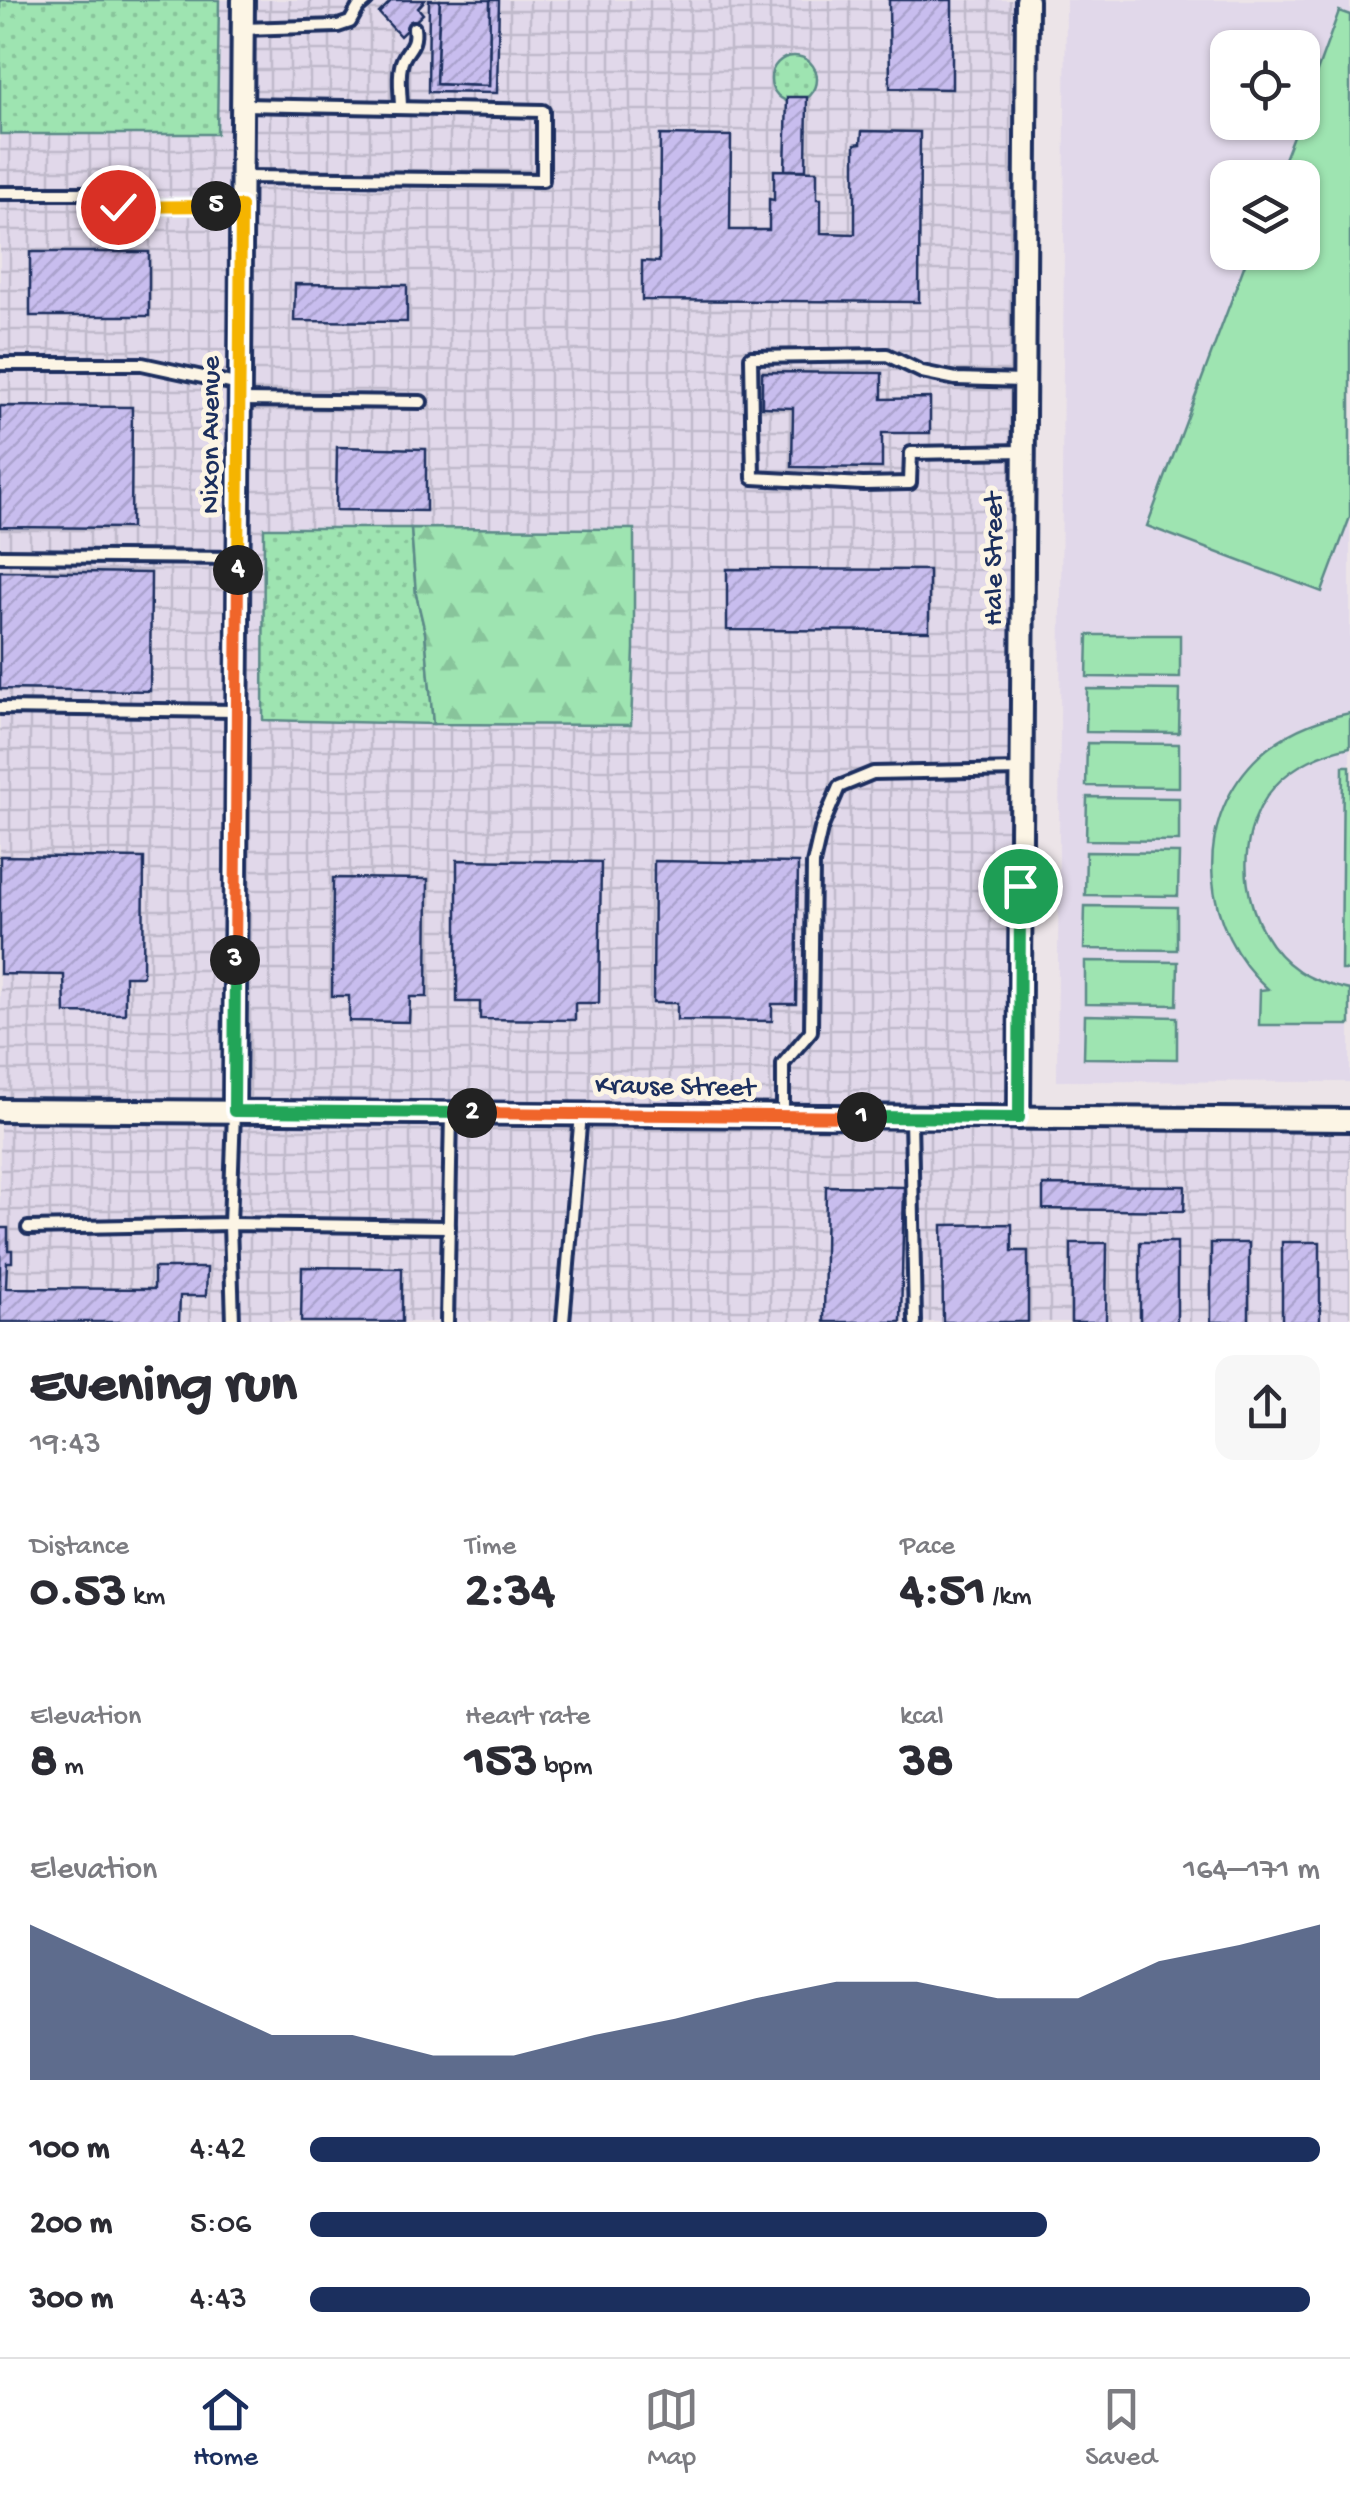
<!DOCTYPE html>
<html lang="en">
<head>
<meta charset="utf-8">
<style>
	:root { --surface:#fff; --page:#f7f7f7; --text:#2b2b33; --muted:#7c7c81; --line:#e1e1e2; --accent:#1b2f5e }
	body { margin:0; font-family:"Gochi Hand",sans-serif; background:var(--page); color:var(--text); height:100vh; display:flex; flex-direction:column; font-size:38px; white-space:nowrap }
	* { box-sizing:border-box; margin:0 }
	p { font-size:32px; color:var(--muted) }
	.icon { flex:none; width:55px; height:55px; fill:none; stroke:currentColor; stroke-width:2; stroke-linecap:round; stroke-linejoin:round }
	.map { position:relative; height:1322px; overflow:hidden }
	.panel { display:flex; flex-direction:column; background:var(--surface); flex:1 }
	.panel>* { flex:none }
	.tools { position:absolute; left:1210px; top:30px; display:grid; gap:20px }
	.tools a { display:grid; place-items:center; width:110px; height:110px; border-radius:20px; background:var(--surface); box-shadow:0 2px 8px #0004; font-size:50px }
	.pin { position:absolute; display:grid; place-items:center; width:85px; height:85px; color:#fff; margin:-42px; border:5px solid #fff; border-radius:50%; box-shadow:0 2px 10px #0007 }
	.km { position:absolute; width:50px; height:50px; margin:-25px; border-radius:50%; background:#222; color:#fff; font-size:28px; line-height:50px; text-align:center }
	.round { display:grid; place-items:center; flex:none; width:105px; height:105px; border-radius:20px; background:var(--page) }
	.head { display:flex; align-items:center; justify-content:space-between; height:170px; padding:0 30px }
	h1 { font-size:55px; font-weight:800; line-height:75px }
	.stats { display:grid; grid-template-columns:repeat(3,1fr); gap:15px; height:170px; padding:10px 30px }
	.stats div { display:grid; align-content:center }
	.stats b { font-size:50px; font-weight:800 }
	.stats small { font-size:28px; font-weight:400 }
	.stats p { font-size:28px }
	.chart { height:280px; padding:20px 30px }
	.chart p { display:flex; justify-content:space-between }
	.chart svg { width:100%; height:180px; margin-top:10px; fill:var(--accent); opacity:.7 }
	ul { padding:0 30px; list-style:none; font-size:32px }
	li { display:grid; grid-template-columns:160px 120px 1fr; align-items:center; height:75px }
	li i { height:25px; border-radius:12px; background:var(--accent) }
	.tab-bar { display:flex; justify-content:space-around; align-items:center; height:140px; border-top:2px solid var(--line); background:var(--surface); font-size:28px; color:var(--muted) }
	.tab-bar a { display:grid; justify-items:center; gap:5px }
	.tab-bar .on { color:var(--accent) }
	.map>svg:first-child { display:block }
	.built { fill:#e1d8ea; fill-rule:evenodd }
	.industrial { fill:url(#industrial-grid) }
	.grass { fill:url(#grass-dots); stroke:#5c8a88; stroke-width:2.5 }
	.forest { fill:url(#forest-firs); stroke:#5c8a88; stroke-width:2.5 }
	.pitch { fill:#9ee4b1; stroke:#5c8a88; stroke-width:2.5 }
	.building { fill:url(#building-hatch); stroke:#1b2f5e; stroke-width:2.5 }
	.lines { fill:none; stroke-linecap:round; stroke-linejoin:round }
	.service-casing { stroke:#1b2f5e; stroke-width:18 }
	.minor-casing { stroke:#1b2f5e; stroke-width:28 }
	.service { stroke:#fcf5e5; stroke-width:10 }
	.minor { stroke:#fcf5e5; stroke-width:20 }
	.split-1-casing { stroke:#fff; stroke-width:20 }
	.split-2-casing { stroke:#fff; stroke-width:20 }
	.split-3-casing { stroke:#fff; stroke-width:20 }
	.split-4-casing { stroke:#fff; stroke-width:20 }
	.split-5-casing { stroke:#fff; stroke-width:20 }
	.split-6-casing { stroke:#fff; stroke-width:20 }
	.split-1 { stroke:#22a559; stroke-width:12 }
	.split-2 { stroke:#f0652b; stroke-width:12 }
	.split-3 { stroke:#22a559; stroke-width:12 }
	.split-4 { stroke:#f0652b; stroke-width:12 }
	.split-5 { stroke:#f5b400; stroke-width:12 }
	.split-6 { stroke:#f5b400; stroke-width:12 }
	.labels { text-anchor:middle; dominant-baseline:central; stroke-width:10; stroke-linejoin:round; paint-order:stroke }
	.street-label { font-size:28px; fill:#1b2f5e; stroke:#fcf5e5 }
</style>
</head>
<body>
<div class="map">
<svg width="1350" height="1322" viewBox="0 0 1350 1322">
	<defs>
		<pattern id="industrial-grid" width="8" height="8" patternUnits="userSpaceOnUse" patternTransform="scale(2.5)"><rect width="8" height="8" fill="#e1d8ea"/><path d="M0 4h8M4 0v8" fill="none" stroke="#c0bacb"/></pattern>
		<pattern id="grass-dots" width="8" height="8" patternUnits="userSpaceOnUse" patternTransform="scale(2.5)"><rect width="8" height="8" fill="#9ee4b1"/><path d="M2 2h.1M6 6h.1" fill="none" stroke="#88c49b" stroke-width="1.8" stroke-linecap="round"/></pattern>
		<pattern id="forest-firs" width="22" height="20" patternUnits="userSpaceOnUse" patternTransform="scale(2.5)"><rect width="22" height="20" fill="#9ee4b1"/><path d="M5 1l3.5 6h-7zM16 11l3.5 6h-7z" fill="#88c49b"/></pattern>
		<pattern id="building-hatch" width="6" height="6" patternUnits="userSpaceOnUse" patternTransform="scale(2.5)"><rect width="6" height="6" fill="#c8bdee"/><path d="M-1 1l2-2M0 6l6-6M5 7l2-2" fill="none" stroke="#aba3ce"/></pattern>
	</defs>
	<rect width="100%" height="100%" fill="#ece4e8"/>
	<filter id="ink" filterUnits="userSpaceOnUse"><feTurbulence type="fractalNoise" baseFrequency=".01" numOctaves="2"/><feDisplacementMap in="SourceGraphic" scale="20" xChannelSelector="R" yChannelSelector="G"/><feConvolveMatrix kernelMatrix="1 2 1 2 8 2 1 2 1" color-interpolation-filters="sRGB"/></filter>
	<g filter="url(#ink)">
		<path class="built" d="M1066,0H1350V1082L1057,1081ZM1228,48H1302V122H1228ZM1228,178H1302V252H1228Z"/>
		<polygon class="industrial" points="0,0 1027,0 1019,1117 1350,1120 1350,1322 0,1322"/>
		<g class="grass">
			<polygon points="0,0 219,0 217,134 0,134"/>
			<circle cx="794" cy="79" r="23"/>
			<polygon points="264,528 411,528 416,594 425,632 433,724 263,720"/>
		</g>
		<polygon class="forest" points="411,528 634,529 634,649 631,725 433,724 425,632 416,594"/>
		<g class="pitch">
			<polygon points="1339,11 1350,15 1350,517 1322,592 1147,526 1249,253 1302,252 1302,178 1277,177 1298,123 1302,122 1303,110"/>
			<polygon points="1088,635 1180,635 1180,678 1087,677"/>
			<polygon points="1087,689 1180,690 1179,733 1086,732"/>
			<path d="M1350,713V747C1324,752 1293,765 1275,786C1228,839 1241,932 1299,971C1314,981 1332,986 1350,990V1025H1259L1260,990L1268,989C1202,930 1191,827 1254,761C1280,734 1314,720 1350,713Z"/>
			<polygon points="1087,743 1179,744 1179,787 1086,786"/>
			<polygon points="1343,766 1350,766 1350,970 1341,970"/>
			<polygon points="1087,797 1179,798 1179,841 1086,840"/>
			<polygon points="1086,852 1179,853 1178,896 1085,895"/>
			<polygon points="1085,906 1177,907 1177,950 1084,949"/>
			<polygon points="1085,961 1178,962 1177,1005 1085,1004"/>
			<polygon points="1085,1015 1177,1017 1177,1059 1084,1058"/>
		</g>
		<g class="building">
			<polygon points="392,0 425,0 418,8 423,14 400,36 379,13"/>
			<polygon points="429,0 440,0 436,84 489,86 490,0 499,0 497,93 428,92"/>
			<polygon points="440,0 490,0 489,86 436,84"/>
			<polygon points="889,0 952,0 952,89 890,88"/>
			<polygon points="787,97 807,97 806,170 785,170"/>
			<polygon points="862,131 920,132 919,302 642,300 642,261 659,262 660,135 731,136 730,230 769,230 769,199 774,200 774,170 817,171 817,199 821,199 821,233 855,234 855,144 861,143"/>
			<rect x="30" y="252" width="119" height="64"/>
			<polygon points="295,284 407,285 407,322 294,321"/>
			<polygon points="762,372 882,373 882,399 930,398 930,433 882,433 882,468 792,467 793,408 762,407"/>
			<polygon points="0,406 132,407 131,528 0,527"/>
			<polygon points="337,447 426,449 426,511 336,510"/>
			<polygon points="727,569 929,570 929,631 727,630"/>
			<polygon points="0,571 151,573 150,691 0,689"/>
			<polygon points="0,856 144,858 143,976 125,976 125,1014 65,1013 64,975 0,974"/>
			<polygon points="457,860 601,862 599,1003 575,1003 575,1020 480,1019 480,1002 457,1002"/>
			<polygon points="654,861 798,863 796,1004 772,1004 772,1021 677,1020 677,1003 653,1003"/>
			<polygon points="333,878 428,879 427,997 410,997 409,1022 349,1021 349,996 332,996"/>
			<polygon points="1043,1185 1185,1186 1184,1211 1043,1209"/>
			<polygon points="826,1186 904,1187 901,1322 824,1322"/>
			<polygon points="1012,1224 1012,1251 1028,1251 1028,1322 943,1322 942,1225"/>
			<polygon points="0,1228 8,1228 8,1250 12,1250 12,1262 7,1262 6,1288 154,1289 154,1268 207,1268 206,1296 180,1296 179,1322 0,1322"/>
			<rect x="1140" y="1242" width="37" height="80"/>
			<rect x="1282" y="1242" width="38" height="80"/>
			<polygon points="1071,1243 1107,1243 1106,1322 1071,1322"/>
			<rect x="1211" y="1243" width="38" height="79"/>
			<polygon points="302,1267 402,1268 402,1322 301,1322"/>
		</g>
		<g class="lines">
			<defs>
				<g id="service">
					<polyline points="242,29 338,26 350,22 358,8 367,0"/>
					<polyline points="242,105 543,111 543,180 242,177"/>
					<path d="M401,108C401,95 398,79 401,66C404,49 417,49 414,28"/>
					<polyline points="0,193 118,193 118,207 241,206"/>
					<polyline points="0,364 142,364 240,385"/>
					<polyline points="240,400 421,402"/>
					<polyline points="1023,451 911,453 910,483 863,484 753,478 751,357 887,355 922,372 956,379 1023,381"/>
					<polyline points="0,556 238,558"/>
					<polyline points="0,708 236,711"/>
					<polyline points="783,1116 783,1064 811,1031 813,864 821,829 839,787 873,773 1021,770"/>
					<polyline points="911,1118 915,1322"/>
					<polyline points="28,1228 230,1224 234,1112"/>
					<polyline points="233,1322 230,1224 449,1227"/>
					<polyline points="447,1322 451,1113"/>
					<polyline points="563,1322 581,1114"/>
				</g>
				<g id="minor">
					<polyline points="0,1110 1350,1120"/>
					<polyline points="234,1111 243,0"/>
					<polyline points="1019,1118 1027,0"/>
				</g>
			</defs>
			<use href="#service" class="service-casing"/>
			<use href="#minor" class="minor-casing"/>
			<use href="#service" class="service"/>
			<use href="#minor" class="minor"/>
		</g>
	</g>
	<g class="lines" filter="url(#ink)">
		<defs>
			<polyline id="split-1" points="862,1117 1019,1118 1020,886"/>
			<polyline id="split-2" points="472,1113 862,1117"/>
			<polyline id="split-3" points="235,960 234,1111 472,1113"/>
			<polyline id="split-4" points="235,960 238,570"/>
			<polyline id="split-5" points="216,206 241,206 238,570"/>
			<polyline id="split-6" points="118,207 216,206"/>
		</defs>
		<use href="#split-1" class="split-1-casing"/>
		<use href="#split-2" class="split-2-casing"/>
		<use href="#split-3" class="split-3-casing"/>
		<use href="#split-4" class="split-4-casing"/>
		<use href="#split-5" class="split-5-casing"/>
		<use href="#split-6" class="split-6-casing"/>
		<use href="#split-1" class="split-1"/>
		<use href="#split-2" class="split-2"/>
		<use href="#split-3" class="split-3"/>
		<use href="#split-4" class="split-4"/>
		<use href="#split-5" class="split-5"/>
		<use href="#split-6" class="split-6"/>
	</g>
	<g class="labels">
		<g class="street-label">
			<text transform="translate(212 435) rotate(-90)">Nixon Avenue</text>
			<text transform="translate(995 559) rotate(-90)">Hale Street</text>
			<text transform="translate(675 1088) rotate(1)">Krause Street</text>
		</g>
	</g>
</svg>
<div class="tools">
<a><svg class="icon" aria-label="locate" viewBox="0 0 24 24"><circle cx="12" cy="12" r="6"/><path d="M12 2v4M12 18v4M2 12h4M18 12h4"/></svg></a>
<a><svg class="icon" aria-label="layers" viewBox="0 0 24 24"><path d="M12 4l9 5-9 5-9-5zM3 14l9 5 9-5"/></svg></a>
</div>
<div class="pin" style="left:1020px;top:886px;background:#1e9e55"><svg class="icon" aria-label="arrive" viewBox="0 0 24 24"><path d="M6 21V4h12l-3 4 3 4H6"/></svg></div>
<div class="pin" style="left:118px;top:207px;background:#d93025"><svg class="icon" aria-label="check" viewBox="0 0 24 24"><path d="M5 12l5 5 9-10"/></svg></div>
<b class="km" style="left:862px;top:1117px">1</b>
<b class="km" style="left:472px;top:1113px">2</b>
<b class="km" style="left:235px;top:960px">3</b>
<b class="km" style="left:238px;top:570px">4</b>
<b class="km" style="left:216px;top:206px">5</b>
</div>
<section class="panel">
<div class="head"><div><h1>Evening run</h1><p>19:43</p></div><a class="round"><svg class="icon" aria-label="share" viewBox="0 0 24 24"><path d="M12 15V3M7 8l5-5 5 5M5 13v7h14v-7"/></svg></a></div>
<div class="stats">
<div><p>Distance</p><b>0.53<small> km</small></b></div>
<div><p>Time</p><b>2:34</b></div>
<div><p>Pace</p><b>4:51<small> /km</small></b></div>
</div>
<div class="stats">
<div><p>Elevation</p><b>8<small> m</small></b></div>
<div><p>Heart rate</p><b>153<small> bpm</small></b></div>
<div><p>kcal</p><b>38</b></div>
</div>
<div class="chart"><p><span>Elevation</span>164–171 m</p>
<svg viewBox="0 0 160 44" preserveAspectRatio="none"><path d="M0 44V6L10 15L20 24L30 33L40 33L50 38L60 38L70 33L80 29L90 24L100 20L110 20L120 24L130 24L140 15L150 11L160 6V44z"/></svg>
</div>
<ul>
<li><b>100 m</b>4:42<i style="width:100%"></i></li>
<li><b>200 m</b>5:06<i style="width:73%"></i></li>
<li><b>300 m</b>4:43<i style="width:99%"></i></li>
</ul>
</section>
<nav class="tab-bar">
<a class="on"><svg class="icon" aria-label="home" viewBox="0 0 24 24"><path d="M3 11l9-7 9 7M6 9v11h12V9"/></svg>Home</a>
<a><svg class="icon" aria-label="map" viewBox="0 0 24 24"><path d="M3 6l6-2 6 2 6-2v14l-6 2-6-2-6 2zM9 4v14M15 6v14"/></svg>Map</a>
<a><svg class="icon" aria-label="saved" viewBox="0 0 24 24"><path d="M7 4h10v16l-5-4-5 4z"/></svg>Saved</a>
</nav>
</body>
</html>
